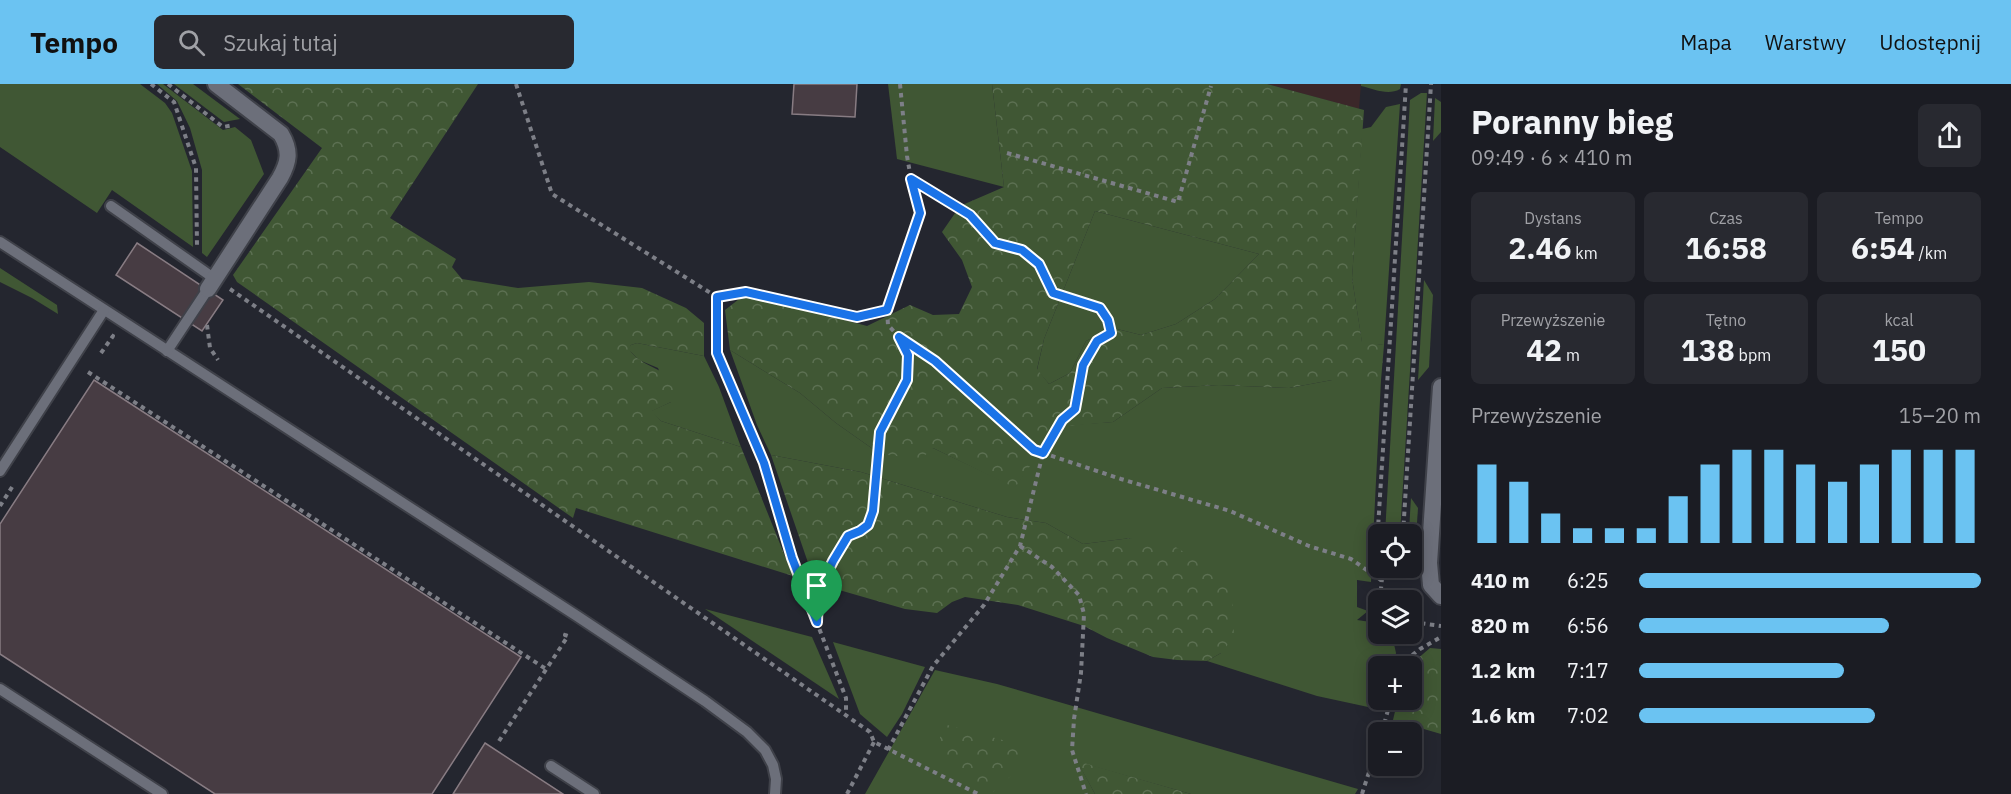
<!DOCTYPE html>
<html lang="pl">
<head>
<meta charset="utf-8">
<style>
	:root { --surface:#1b1c23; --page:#282930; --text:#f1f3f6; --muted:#a0a1a6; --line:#393a41; --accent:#6bc3f2 }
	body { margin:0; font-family:"IBM Plex Sans",sans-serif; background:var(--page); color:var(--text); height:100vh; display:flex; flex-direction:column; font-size:22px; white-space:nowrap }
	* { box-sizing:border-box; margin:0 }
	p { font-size:20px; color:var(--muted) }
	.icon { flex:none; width:33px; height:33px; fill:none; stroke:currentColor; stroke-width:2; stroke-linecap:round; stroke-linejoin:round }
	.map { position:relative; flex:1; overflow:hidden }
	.panel { display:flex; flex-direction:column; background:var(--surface); width:570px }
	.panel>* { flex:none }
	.buttons { position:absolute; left:1368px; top:440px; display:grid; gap:12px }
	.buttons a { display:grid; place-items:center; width:54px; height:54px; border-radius:9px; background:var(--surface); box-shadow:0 3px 15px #0003,0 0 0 2px var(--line); font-size:30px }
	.pin { position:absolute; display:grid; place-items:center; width:51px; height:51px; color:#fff; margin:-62px -26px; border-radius:50% 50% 50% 0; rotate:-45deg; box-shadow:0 0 6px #0007 }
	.pin .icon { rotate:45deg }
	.round { display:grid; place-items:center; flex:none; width:63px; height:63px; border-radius:9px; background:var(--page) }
	.head { display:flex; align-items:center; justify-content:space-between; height:102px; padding:0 30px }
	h1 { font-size:33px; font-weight:700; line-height:45px }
	.stats { display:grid; grid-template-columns:repeat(3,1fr); gap:9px; height:102px; padding:6px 30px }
	.stats div { display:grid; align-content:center; border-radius:9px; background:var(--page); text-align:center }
	.stats b { font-size:30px; font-weight:700 }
	.stats small { font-size:16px; font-weight:400 }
	.stats p { font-size:16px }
	.chart { height:168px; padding:12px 30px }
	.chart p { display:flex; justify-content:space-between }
	.chart svg { width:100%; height:108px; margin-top:6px; stroke:var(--accent); stroke-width:6 }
	ul { padding:0 30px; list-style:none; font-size:20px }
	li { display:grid; grid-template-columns:96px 72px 1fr; align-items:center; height:45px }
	li i { height:15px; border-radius:8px; background:var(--accent) }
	header { display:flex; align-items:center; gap:36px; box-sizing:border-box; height:84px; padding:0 30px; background:var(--accent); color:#111 }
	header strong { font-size:28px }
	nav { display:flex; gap:33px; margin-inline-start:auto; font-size:21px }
	.search { width:420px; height:54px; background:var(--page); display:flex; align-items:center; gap:15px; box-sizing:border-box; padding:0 21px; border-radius:9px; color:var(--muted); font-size:22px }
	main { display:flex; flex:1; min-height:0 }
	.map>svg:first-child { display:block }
	.education { fill:#3b2729 }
	.green { fill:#405734 }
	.forest { fill:url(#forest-crowns); fill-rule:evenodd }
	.building { fill:#473c43; stroke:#887c83; stroke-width:1.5 }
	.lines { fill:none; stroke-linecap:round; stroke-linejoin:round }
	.service-casing { stroke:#3f4149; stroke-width:14 }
	.minor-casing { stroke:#3f4149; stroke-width:20 }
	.path { stroke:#7d7f87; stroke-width:4; stroke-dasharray:4.5 4.5; stroke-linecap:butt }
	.service { stroke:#6c6f7a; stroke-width:10 }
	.minor { stroke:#6c6f7a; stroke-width:16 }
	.route-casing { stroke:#fff; stroke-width:12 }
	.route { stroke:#1a73e8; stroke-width:8 }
</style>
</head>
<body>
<header>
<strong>Tempo</strong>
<div class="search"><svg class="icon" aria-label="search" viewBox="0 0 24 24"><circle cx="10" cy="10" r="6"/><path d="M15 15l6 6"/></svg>Szukaj tutaj</div>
<nav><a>Mapa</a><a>Warstwy</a><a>Udostępnij</a></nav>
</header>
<main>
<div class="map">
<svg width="1441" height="710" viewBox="0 0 1441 710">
	<defs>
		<pattern id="forest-crowns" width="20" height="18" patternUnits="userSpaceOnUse" patternTransform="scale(1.5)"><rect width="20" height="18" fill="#405734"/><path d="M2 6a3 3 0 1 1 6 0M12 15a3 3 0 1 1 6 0" fill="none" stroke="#5c7052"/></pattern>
	</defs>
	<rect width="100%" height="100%" fill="#24262f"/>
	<polygon class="education" points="1267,0 1361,0 1359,25"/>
	<g class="green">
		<polygon points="0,0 140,0 165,19 172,29 192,87 193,163 112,106 97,129 0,63"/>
		<polygon points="157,0 163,0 223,46 235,43 251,56 264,90 207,173 202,169 202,86 190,44 177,17"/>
		<polygon points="174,0 193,0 240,35 224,38"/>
		<polygon points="888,0 992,0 1004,103 897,75"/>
		<path d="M1361,0H1401L1400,5C1388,12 1374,5 1361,2Z"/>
		<polygon points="1421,9 1427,9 1400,450 1385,450 1410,16"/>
		<polygon points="1435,14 1441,18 1441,48 1433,57"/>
		<polygon points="1400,20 1384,261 1362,259 1352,194 1362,45 1371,43 1386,23"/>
		<polygon points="1095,127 1259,170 1215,215 1176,240 1141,251 1113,244 1086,257 1070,289 1049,300 1037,286 1044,255"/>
		<polygon points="0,184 57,221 58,230 32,214 0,198"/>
		<polygon points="1424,196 1433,211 1429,283 1418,296"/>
		<polygon points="637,259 704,272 719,303 741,363 661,337 651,327 671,318 658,284 639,276 628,265 631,261"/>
		<polygon points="730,266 800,309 836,339 880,370 933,364 1015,403 1056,342 1113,338 1162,304 1219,301 1289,304 1332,296 1381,296 1371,498 1357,496 1357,523 1368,527 1357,536 1378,539 1378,549 1391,549 1392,551 1396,569 1393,582 1378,582 1378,615 1385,615 1382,626 1317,612 1207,577 1221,569 1131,454 1083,460 1046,439 1007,433 861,388 771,371 757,341"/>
		<polygon points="1411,414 1418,424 1416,454 1412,453 1409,447"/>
		<polygon points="705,525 812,553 839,615"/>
		<polygon points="833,558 925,583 902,630 887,653 860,630"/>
		<polygon points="935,586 997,600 1358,705 1355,710 1191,710 1078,678 1095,710 865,710"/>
	</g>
	<g class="forest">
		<path d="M238,0H478L390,134L456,175L452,183L462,195L518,204L589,198L642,204L686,224L704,239V272L637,259L631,261L629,265C642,286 672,283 683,310L671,318L652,327L661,337L741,363L793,492L576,424L573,434L237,198L233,191L322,64Z"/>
		<path d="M992,0H1267L1364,26L1352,194L1362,258L1384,261L1381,296H1332L1289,304L1219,301L1162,304L1113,338L1057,343L1015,404L933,364L921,375L880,370L836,339L800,309L730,266L725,226L743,212L781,219L867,242L910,221L933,231L959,230L972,203L962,176L942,148L960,122L1004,103ZM1095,127L1259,170L1215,215L1176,240L1141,251L1113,244L1086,257L1070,289L1049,300L1037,285L1044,255Z"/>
		<polygon points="771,371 861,388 1007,433 1046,439 1083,460 1131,454 1174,462 1214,487 1232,509 1234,553 1221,569 1207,577 1177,576 1153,573 1107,554 1084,542 1018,521 965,513 952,518 937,529 905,525 815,499"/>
		<polygon points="1430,564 1441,565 1441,650 1393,636 1398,615 1412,615 1412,582 1409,582"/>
		<polygon points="940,639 1028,663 1015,688 993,708 959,692 940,675"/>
		<polygon points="1077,677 1191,710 1095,710"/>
	</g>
	<g class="building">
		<polygon points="794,0 857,0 855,33 792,30"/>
		<polygon points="137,159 223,216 202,247 116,191"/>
		<polygon points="94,296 521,573 432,710 215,710 0,570 0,440"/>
		<polygon points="485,659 563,710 453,710"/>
	</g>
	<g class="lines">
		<defs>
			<g id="service">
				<polyline points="111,122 215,195"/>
				<polyline points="0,158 577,532 705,617 747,648 765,666 773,681 776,695 775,710"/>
				<polyline points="167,267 208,205"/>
				<polyline points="0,387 104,226"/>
				<polyline points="0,605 162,710"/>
				<polyline points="551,682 594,710"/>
			</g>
			<g id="minor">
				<path d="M208,205L280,94C289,78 291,67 281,50L216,0"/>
				<polyline points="1441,303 1429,479 1431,501 1441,512"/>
			</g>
		</defs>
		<use href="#service" class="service-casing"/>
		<use href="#minor" class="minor-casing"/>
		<g class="path">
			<polyline points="151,0 174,18 196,84 197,162"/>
			<polyline points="168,0 223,43 234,41"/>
			<polyline points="516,0 552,110 717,213 746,208 857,233 887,226"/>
			<polyline points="900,0 907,72 911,95 920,129 887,226 888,241 899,253 935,277 1034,366 1121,395 1230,427 1309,462 1351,475 1381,496"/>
			<polyline points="1007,69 1178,118 1211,2"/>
			<polyline points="230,205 870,648 874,658 978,710"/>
			<polyline points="717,213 717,269 764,379 792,474 846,614 846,631"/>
			<polyline points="207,241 210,264 218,276"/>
			<polyline points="101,269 113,252 111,251"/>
			<polyline points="88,288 546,585"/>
			<polyline points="0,422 14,400"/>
			<polyline points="1403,450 1431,0"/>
			<polyline points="1020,462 1052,483 1079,511 1084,530 1081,589 1074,635 1072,666 1086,710"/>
			<polyline points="1378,467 1377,460 1406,0"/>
			<polyline points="1380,516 1383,483"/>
			<polyline points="1378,525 1378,534"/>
			<polyline points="817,535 818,508 833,477 848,452 860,447 868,441 873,427 880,348 907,296 908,271 899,254"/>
			<polyline points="1412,538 1441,542"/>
			<polyline points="1398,582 1420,565 1441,553"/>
			<polyline points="1382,648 1391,615"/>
			<polyline points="499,657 568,552 565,551 567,547"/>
			<polyline points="888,666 933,582 984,521 1020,462 1043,369 1062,336 1075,325 1083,281 1097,257 1111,249 1108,236 1100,224 1053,209 1039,180 1022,166 995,159 970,131 911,95"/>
			<polyline points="847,710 874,658"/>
			<polyline points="1362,710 1378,660"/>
		</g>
		<use href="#service" class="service"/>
		<use href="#minor" class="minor"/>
	</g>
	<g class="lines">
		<defs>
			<polygon id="route" points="911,95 970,131 995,159 1022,166 1039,180 1053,209 1100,224 1108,236 1111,249 1097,257 1083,281 1075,325 1062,336 1043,369 1034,366 935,277 899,253 908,271 907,296 880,348 873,427 868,441 860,447 848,452 833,477 818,508 817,538 792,474 764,379 717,269 717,213 746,208 857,233 887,226 920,129"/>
		</defs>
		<use href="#route" class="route-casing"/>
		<use href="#route" class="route"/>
	</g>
</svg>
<div class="buttons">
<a><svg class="icon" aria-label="locate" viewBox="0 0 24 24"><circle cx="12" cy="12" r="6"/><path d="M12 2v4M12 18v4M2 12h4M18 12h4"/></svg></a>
<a><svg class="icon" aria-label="layers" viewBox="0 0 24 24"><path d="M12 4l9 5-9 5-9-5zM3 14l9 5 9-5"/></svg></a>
<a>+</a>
<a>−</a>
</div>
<div class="pin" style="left:817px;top:538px;background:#1e9e55"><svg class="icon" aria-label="arrive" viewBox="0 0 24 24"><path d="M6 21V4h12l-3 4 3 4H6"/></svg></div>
</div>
<section class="panel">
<div class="head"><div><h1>Poranny bieg</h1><p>09:49 · 6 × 410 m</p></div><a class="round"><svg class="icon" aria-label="share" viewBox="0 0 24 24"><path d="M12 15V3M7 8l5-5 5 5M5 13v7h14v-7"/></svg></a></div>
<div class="stats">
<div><p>Dystans</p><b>2.46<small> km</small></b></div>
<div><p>Czas</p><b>16:58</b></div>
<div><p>Tempo</p><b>6:54<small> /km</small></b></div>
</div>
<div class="stats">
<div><p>Przewyższenie</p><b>42<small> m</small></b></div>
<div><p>Tętno</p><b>138<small> bpm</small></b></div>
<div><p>kcal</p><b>150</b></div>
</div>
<div class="chart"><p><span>Przewyższenie</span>15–20 m</p>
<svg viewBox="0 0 160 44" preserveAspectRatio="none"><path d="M5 44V12M15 44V19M25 44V32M35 44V38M45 44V38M55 44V38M65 44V25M75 44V12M85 44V6M95 44V6M105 44V12M115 44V19M125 44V12M135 44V6M145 44V6M155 44V6"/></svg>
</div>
<ul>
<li><b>410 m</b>6:25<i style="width:100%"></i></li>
<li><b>820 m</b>6:56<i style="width:73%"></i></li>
<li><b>1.2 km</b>7:17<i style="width:60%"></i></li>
<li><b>1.6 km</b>7:02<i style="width:69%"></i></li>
</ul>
</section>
</main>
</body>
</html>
